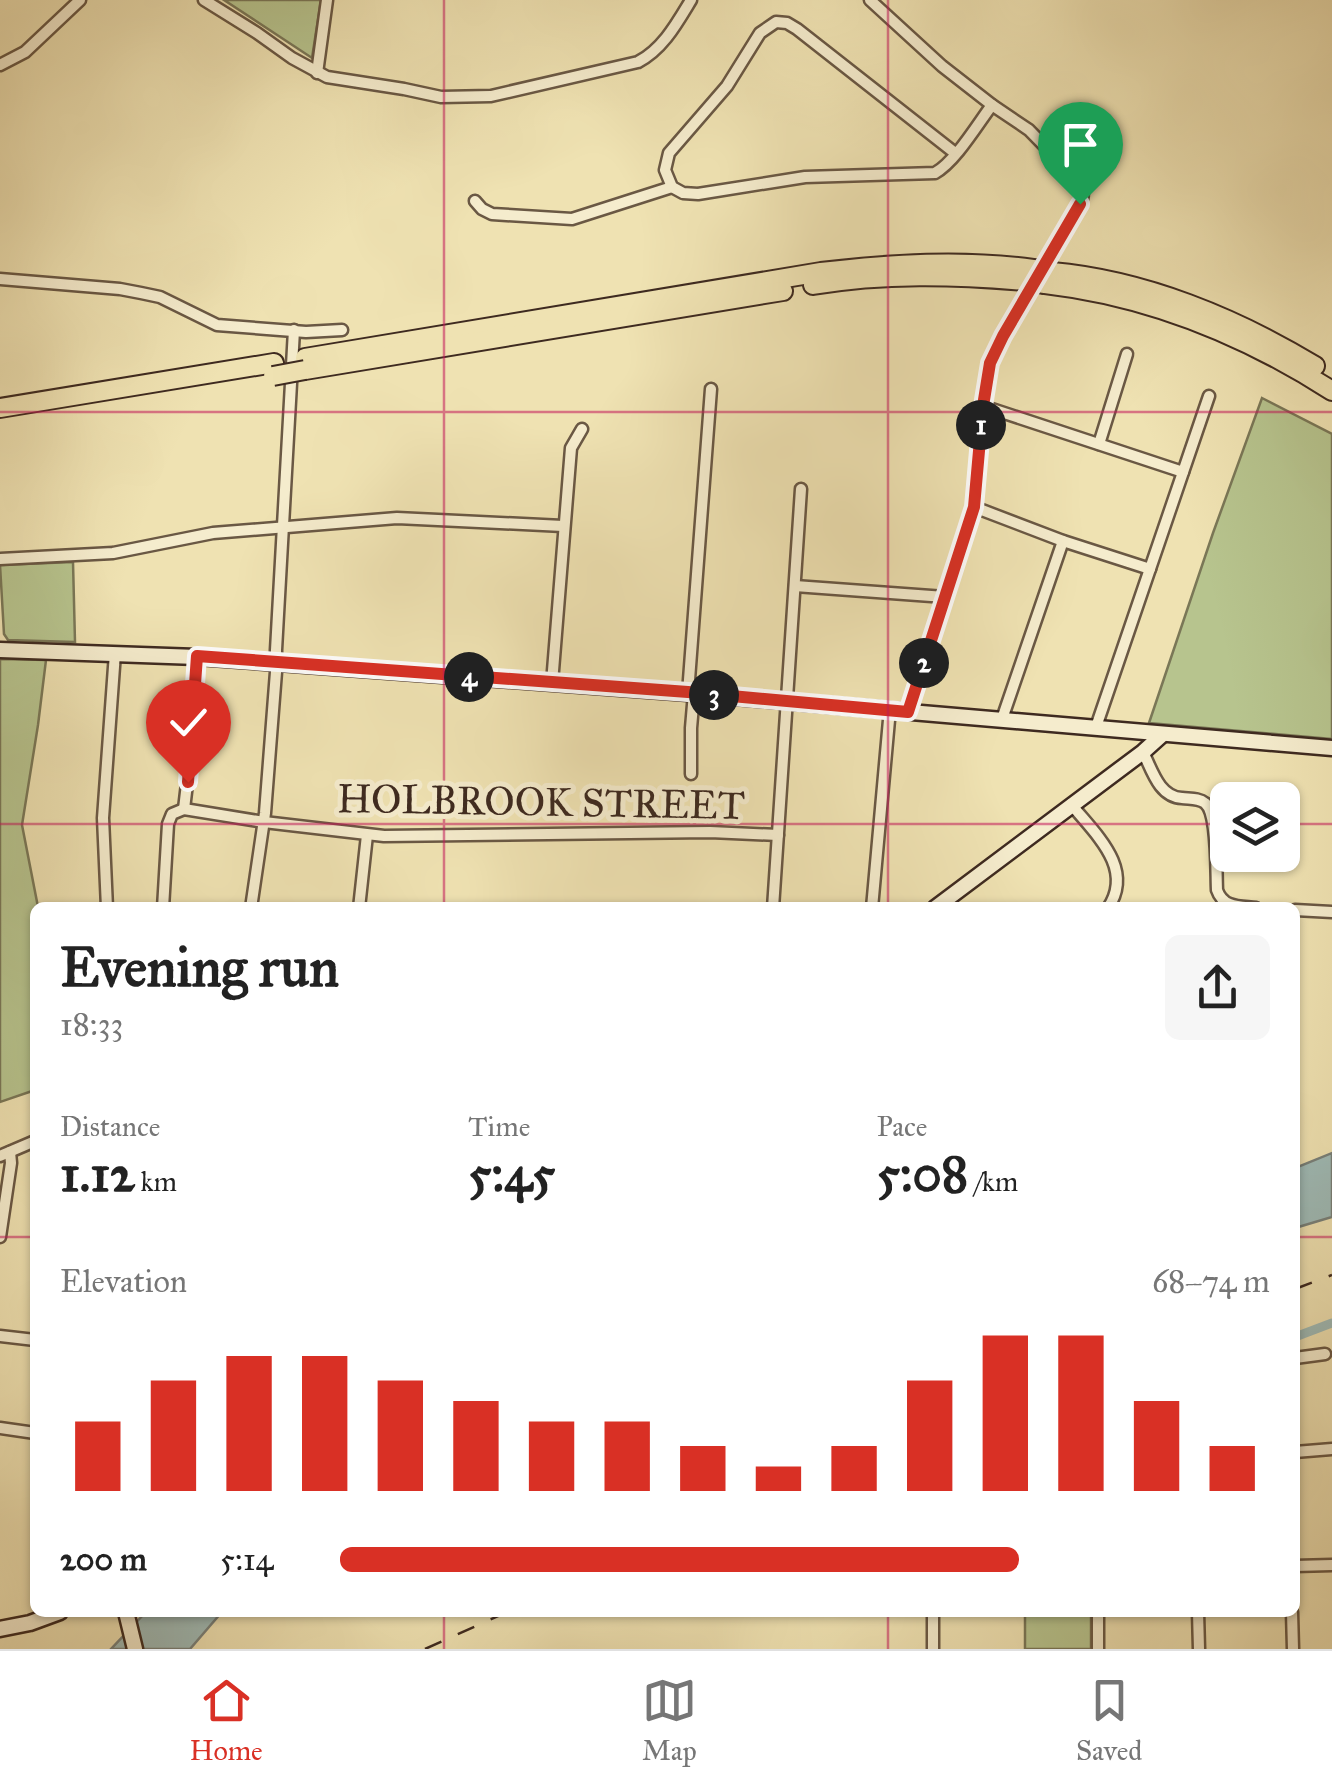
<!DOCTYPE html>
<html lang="en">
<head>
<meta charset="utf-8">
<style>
	:root { --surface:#fff; --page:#f6f6f6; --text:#222; --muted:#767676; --line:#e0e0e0; --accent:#d93025 }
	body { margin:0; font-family:"IM FELL Great Primer",serif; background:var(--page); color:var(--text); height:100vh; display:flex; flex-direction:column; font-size:38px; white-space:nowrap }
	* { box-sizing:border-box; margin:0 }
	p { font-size:32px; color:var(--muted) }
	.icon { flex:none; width:55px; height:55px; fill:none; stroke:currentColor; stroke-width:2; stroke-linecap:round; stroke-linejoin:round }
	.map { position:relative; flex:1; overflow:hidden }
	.drawer { position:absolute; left:30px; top:902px; width:1270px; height:715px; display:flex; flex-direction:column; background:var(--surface); border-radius:15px; box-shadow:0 2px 8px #0004 }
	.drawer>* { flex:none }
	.fabs { position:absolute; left:1210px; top:782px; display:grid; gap:20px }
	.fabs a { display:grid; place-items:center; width:90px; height:90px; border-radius:15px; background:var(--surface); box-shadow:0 2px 8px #0004; font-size:50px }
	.pin { position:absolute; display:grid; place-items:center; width:85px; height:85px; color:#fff; margin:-102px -42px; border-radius:50% 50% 50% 0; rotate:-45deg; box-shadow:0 0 10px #0007 }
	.pin .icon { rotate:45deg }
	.km { position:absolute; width:50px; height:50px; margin:-25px; border-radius:50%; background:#222; color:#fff; font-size:28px; line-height:50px; text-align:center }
	.round { display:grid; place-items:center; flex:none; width:105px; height:105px; border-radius:15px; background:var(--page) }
	.summary { display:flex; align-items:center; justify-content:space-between; height:170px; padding:0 30px }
	h1 { font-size:55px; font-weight:700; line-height:75px }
	.figures { display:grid; grid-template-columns:repeat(3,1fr); gap:15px; height:170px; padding:10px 30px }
	.figures div { display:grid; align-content:center }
	.figures b { font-size:50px; font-weight:700 }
	.figures small { font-size:28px; font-weight:400 }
	.figures p { font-size:28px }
	.chart { height:280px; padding:20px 30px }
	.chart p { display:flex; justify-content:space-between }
	.chart svg { width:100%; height:180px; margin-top:10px; stroke:var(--accent); stroke-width:6 }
	ul { padding:0 30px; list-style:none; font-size:32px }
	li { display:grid; grid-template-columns:160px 120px 1fr; align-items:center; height:75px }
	li i { height:25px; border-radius:12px; background:var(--accent) }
	.dock { display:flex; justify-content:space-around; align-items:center; height:140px; border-top:2px solid var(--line); background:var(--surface); font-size:28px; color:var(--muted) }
	.dock a { display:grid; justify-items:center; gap:5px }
	.dock .on { color:var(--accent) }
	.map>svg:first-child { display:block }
	.green { fill:#b7c48e; stroke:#7a7757; stroke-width:2.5 }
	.water { fill:#9fbbb7; stroke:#78817b; stroke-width:2.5 }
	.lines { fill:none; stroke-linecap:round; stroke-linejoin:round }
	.canal { stroke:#9fbbb7; stroke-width:9 }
	.street-casing { stroke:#6a5844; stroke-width:15 }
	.secondary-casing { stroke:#3e2a20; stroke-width:19 }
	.highway-casing { stroke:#3e2a20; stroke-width:22 }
	.street { stroke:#f5eccd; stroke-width:10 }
	.secondary { stroke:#f5eccd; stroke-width:14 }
	.highway { stroke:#efe2b2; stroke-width:18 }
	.rail { stroke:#3e2a20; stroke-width:2.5; stroke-dasharray:18 18; stroke-linecap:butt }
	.highway-bridge-casing { stroke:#3e2a20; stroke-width:22; stroke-linecap:butt }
	.highway-bridge { stroke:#efe2b2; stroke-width:18 }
	.route-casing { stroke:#fff; stroke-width:20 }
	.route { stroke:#d93025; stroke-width:12 }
	.grid { fill:none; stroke:#c2185b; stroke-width:2.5; stroke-opacity:0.55 }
	.labels { text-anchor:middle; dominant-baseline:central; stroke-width:10; stroke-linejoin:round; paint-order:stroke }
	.street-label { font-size:40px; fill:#3e2a20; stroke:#f5eccd }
</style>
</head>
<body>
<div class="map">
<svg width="1332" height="1649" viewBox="0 0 1332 1649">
	<rect width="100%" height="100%" fill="#efe2b2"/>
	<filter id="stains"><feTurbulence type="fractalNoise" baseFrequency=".002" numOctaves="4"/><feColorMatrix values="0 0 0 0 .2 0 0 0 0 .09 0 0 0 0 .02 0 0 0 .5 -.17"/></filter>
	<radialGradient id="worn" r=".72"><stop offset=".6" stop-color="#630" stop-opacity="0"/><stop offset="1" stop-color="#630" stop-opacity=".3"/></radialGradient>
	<g class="green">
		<polygon points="224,0 321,0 312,58"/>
		<polygon points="1262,398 1332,434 1332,739 1149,723 1213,533"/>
		<polygon points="73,562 75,642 8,640 4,634 0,565"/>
		<polygon points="0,659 46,660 38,725 22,825 38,907 35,908 35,1090 0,1102"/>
		<rect x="1025" y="1613" width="66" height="36"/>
	</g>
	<g class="water">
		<polygon points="1332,1153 1332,1217 1295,1228 1295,1168"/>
		<polygon points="145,1613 221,1613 190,1649 111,1649"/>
	</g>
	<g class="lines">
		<polyline class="canal" points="1295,1337 1332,1323"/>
		<defs>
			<g id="street">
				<path d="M204,0L257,33L292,58L327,77L404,89L441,97L491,96L638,62C663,49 677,23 691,0"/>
				<path d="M870,0L942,66L992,105L1029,130L1074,176C1082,185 1086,192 1080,204L1003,336L991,363L983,406L974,507L908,712"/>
				<polyline points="0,65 25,52 80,0"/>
				<polyline points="317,73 327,0"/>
				<path d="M955,153L797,29L787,23L776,22L760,33L727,86L669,153L665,170L672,187L683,193L698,194L805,177L935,173C955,162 977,125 992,105"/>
				<polyline points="475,201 482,209 492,214 572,219 672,187"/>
				<polyline points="0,279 120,289 141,293 160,297 217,325 306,332 342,330"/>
				<polyline points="983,406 1183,472"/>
				<polyline points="1099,444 1127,354"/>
				<polyline points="974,507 1063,541 1150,569"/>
				<polyline points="0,559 113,553 213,533 397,518 563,526"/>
				<polyline points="795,586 945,597"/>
				<polyline points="552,683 571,448 582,429"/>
				<polyline points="688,693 711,389"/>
				<polyline points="1002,719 1063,541"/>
				<polyline points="1096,727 1209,396"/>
				<path d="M1143,752C1152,770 1159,797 1182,798C1190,799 1199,798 1205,803C1218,813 1216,872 1217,890C1223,908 1240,906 1256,908"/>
				<polyline points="691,774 691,728 694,693"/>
				<path d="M1071,804C1095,834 1135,868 1108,908"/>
				<polyline points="184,809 264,822 384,836 710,832 778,835"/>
				<polyline points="184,809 193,733 197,657"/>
				<polyline points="107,908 103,818 115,653"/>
				<polyline points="163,908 168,824 172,814 184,809"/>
				<polyline points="251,908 265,813 276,672 276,650 294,330"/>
				<polyline points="359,908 367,835"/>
				<polyline points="773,908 801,489"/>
				<polyline points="872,908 890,709"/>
				<polyline points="1295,910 1332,912"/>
				<polyline points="0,1156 35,1141"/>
				<polyline points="0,1237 11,1163 10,1152"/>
				<polyline points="0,1336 35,1340"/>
				<polyline points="1295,1358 1325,1354"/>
				<polyline points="0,1428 35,1433"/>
				<polyline points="1295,1452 1332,1449"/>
				<polyline points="1295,1566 1332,1565"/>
				<polyline points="933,1612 933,1649"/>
				<polyline points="1198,1612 1199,1649"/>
				<polyline points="1292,1612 1293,1649"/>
				<polyline points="1098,1649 1098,1612"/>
			</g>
			<g id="secondary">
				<polyline points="0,650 197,657 688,693 1332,748"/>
				<polyline points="935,908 1143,752 1163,734"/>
				<polyline points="126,1612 135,1649"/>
				<polyline points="0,1629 30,1623 60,1612"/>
			</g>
			<g id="highway">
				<path d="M1052,272C1144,280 1236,318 1315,366"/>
				<path d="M1045,284C1148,296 1245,335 1332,391"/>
				<path d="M813,285C884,273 955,275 1025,281"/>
				<path d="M305,358L821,272C891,264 962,259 1033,269"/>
				<polyline points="305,370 783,291"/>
				<polyline points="0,408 274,363"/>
			</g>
		</defs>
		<use href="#street" class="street-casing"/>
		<use href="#secondary" class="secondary-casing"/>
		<use href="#highway" class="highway-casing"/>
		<use href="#street" class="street"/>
		<use href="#secondary" class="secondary"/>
		<use href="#highway" class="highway"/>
		<g class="rail">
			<polyline points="1295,1289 1332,1275"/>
			<polyline points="425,1649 507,1612"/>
		</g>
		<defs>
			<g id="highway-bridge">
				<polyline points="1033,269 1052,272"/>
				<polyline points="1025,281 1045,284"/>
				<polyline points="273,376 305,370"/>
			</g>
		</defs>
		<use href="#highway-bridge" class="highway-bridge-casing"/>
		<use href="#highway-bridge" class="highway-bridge"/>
	</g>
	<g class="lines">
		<defs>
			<polyline id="route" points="188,782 197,656 688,692 908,712 974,507 983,406 990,363 1003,336 1080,204"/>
		</defs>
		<use href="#route" class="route-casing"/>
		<use href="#route" class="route"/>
	</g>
	<path class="grid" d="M444,0V908M888,0V908M0,412H1332M0,824H1228M1282,824H1332M0,1237H35M1295,1237H1332M444,1612V1649M888,1612V1649"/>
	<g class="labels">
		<g class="street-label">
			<text transform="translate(541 802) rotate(1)">HOLBROOK STREET</text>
		</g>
	</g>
	<rect width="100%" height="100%" filter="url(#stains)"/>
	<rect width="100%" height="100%" fill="url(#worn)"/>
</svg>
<div class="fabs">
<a><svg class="icon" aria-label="layers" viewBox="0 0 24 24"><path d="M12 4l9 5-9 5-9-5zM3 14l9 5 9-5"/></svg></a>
</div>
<div class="pin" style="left:1080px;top:204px;background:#1e9e55"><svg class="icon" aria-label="arrive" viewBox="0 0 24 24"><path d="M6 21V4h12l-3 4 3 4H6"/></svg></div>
<div class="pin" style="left:188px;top:782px;background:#d93025"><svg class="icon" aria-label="check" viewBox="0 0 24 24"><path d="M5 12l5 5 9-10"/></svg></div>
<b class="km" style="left:981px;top:425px">1</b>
<b class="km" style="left:924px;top:663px">2</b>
<b class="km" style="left:714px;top:695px">3</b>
<b class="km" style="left:469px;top:677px">4</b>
<section class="drawer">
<div class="summary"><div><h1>Evening run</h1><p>18:33</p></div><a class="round"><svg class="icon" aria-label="share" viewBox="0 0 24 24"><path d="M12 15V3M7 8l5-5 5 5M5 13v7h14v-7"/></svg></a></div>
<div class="figures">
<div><p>Distance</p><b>1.12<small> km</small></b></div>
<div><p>Time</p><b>5:45</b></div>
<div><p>Pace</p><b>5:08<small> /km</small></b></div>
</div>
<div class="chart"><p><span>Elevation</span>68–74 m</p>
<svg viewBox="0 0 160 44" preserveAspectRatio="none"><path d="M5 44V27M15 44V17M25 44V11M35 44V11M45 44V17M55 44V22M65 44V27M75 44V27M85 44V33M95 44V38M105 44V33M115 44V17M125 44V6M135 44V6M145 44V22M155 44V33"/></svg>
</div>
<ul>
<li><b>200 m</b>5:14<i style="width:73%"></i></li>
</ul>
</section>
</div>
<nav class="dock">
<a class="on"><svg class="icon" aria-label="home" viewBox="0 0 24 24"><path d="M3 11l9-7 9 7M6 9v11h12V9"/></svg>Home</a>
<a><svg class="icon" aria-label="map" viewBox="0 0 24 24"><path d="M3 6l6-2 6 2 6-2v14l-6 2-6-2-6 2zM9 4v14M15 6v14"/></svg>Map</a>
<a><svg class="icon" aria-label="saved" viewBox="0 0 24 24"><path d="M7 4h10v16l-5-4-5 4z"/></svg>Saved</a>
</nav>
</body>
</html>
